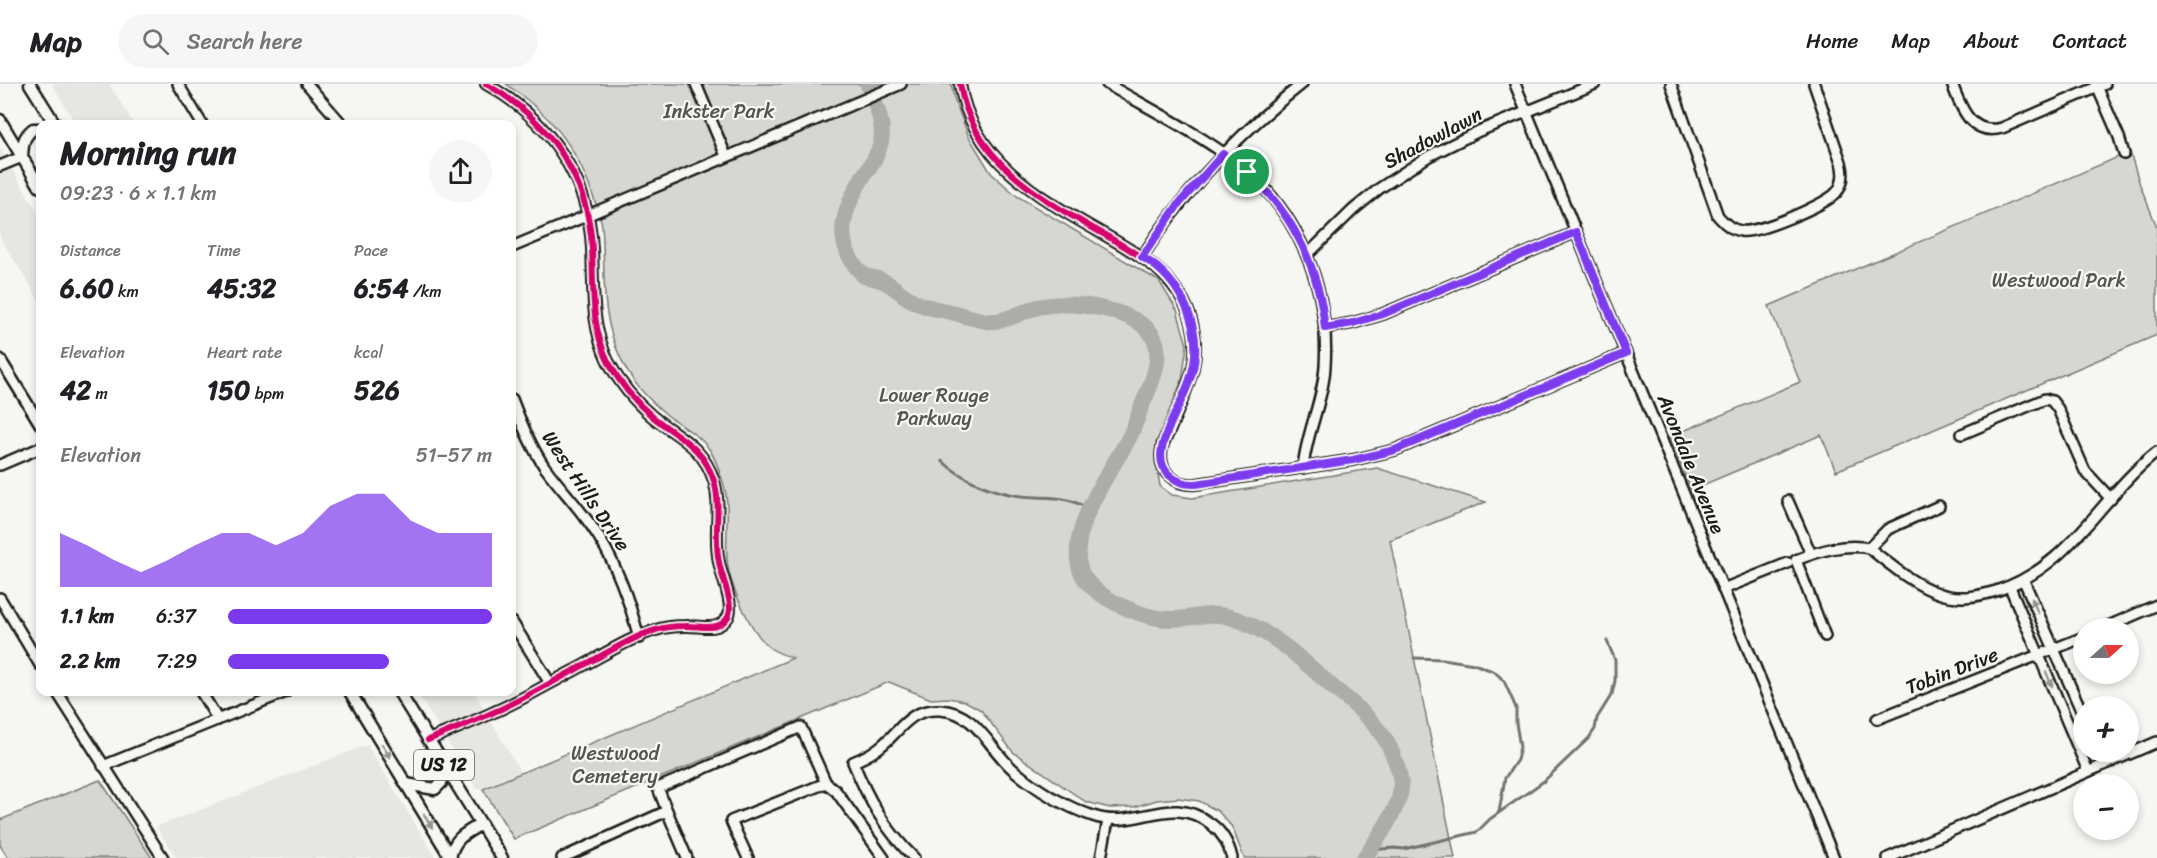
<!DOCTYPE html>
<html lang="en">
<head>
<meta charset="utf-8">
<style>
	:root { --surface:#fff; --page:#f6f6f6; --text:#202124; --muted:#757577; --line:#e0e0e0; --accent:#7c3aed }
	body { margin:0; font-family:Sriracha,sans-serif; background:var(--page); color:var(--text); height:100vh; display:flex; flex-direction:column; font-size:22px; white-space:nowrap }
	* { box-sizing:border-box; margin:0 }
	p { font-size:20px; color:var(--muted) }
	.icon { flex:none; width:33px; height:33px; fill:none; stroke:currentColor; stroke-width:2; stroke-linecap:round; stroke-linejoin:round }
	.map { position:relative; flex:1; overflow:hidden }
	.sheet { position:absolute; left:36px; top:36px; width:480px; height:576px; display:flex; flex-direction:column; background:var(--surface); border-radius:12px; box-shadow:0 3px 9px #0003 }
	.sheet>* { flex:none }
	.needle { width:39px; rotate:69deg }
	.fabs { position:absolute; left:2073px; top:534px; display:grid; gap:12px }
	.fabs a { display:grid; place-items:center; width:66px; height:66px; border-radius:50%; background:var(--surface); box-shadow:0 3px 9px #0003; font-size:30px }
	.pin { position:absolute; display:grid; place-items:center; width:51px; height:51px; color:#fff; margin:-26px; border:3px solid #fff; border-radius:50%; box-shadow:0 2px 6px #0007 }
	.round { display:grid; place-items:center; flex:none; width:63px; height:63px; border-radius:32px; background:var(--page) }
	.head { display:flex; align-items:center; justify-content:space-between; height:102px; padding:0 24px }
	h1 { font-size:33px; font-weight:800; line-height:45px }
	.metrics { display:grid; grid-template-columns:repeat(3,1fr); gap:9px; height:102px; padding:6px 24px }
	.metrics div { display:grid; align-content:center }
	.metrics b { font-size:26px; font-weight:800 }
	.metrics small { font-size:16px; font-weight:400 }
	.metrics p { font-size:16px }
	.chart { height:168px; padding:12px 24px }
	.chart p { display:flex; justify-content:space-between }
	.chart svg { width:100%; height:108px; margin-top:6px; fill:var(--accent); opacity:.7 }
	ul { padding:0 24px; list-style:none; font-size:20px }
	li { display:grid; grid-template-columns:96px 72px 1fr; align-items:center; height:45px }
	li i { height:15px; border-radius:8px; background:var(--accent) }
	header { display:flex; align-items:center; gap:36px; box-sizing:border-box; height:84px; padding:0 30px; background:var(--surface); border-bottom:2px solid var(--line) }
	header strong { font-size:28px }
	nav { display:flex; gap:33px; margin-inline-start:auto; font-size:21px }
	.search { width:420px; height:54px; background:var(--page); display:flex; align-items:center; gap:15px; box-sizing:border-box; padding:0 21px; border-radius:33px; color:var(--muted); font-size:22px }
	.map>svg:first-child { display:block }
	.built { fill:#e6e6e2 }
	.green { fill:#d6d6d2; stroke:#797977; stroke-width:1.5 }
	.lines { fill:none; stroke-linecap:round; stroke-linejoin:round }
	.stream { stroke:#727271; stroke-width:3 }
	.river { stroke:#acaca9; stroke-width:16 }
	.minor-casing { stroke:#1c1c1c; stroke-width:14 }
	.major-casing { stroke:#1c1c1c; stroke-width:15 }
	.minor { stroke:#f6f6f2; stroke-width:9 }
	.major { stroke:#f6f6f2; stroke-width:10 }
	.cycleway-casing { stroke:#f6f6f2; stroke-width:10 }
	.cycleway { stroke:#d6006c; stroke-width:6 }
	.oneway { fill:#949492 }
	.route-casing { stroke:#fff; stroke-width:12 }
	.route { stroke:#7c3aed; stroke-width:8 }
	.labels { text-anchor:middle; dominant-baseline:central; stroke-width:4.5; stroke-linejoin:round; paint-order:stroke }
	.shield { fill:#f6f6f2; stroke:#5d5d5c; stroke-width:1.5 }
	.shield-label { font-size:18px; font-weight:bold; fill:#1c1c1c }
	.park-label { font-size:20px; fill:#545453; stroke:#f6f6f2 }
	.street-label { font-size:20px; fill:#1c1c1c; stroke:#f6f6f2 }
</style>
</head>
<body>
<header>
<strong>Map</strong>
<div class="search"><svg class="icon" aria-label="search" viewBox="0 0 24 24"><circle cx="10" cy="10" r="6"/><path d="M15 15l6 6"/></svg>Search here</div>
<nav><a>Home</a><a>Map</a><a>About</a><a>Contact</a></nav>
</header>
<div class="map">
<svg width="2157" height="774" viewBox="0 0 2157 774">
	<rect width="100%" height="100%" fill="#f6f6f2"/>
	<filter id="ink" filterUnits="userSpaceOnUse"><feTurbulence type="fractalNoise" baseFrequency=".0167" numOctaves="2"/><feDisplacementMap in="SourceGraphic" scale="12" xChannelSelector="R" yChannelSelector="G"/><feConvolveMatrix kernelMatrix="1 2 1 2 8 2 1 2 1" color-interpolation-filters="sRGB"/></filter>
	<g filter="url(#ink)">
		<g class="built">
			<polygon points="52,0 109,0 134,40 76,40"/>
			<polygon points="0,64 40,133 40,218 0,153"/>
			<polygon points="417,608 474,608 521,689 483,705 476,704"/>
			<polygon points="367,661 436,774 177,774 156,743"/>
		</g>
		<g class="green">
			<path d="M506,0H951L955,17L969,53L991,89L1017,112L1159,197L1177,226L1187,261L1182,296L1156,359V379L1160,402L1172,411L1192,414L1377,384L1486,418L1390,456L1455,774H1244L1232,743L1218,727L1199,717L1178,714L1157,716L1134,723L1110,724L1086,718L1013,668L981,626L965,617L948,614L931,615L889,598L514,755L483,705L793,574C785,571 776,569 769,563C750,547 728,498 727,474C725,449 731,422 723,398C720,389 716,376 711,368C701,351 682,343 667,331C649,316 630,296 621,275C599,229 606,190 602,142C601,132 596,121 593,112C575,60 551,31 506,0Z"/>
			<polygon points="2130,68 2140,101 2157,143 2157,251 1836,387 1821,351 1691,406 1669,353 1800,298 1769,222"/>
			<polygon points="100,696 152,774 8,774 0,761 0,736"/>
		</g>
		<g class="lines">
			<g class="stream">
				<path d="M942,377C963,396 994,409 1022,412C1049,415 1063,410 1089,425"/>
				<polyline points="1414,574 1443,575 1474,580 1495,588 1504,597 1516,624 1516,639 1520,663 1517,676 1505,694 1499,728"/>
				<polyline points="1370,766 1394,764 1404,765 1477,748 1490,735 1544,697 1589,654 1595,645 1597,634 1612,610 1615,597 1615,576 1607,557"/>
			</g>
			<path class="river" d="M868,0C874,20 885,36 881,58C878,71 871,81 864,91C842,127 831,159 864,192C894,197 891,205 915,218C926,224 939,225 951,228C963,231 974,235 987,237C1005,239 1020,228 1038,223C1068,216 1121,223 1145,243C1167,261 1155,291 1146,312C1140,325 1136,339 1130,352C1112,387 1052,463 1090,501C1108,519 1148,536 1172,535C1192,535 1211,527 1230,533C1271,545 1304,578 1335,605C1352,618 1368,632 1381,649C1391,663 1401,686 1401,704C1400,723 1376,758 1364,774"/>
			<defs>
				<g id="minor">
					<polyline points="178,0 202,40"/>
					<polyline points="307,0 342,40"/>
					<polyline points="696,0 726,72"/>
					<path d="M960,0C973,83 1052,120 1117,158C1144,174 1169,189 1184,218C1194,237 1198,262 1193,284C1188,306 1177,327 1169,348C1166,353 1163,359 1162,364C1157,388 1175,402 1196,400L1353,376L1395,366L1626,269"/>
					<path d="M1107,0C1150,25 1196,48 1236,78C1298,126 1330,204 1325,282C1323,318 1306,349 1303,384"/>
					<polyline points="1515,0 1834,774"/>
					<path d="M1671,0L1718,132C1724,139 1731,146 1741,147C1757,150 1825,121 1836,109C1844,100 1844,89 1841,78L1814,0"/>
					<path d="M1952,0C1961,24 1971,52 2002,44L2105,0"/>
					<polyline points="2096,0 2119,53 2124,70"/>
					<polyline points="0,82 22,73"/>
					<polyline points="512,163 901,0"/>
					<polyline points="1307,171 1353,126 1380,104 1429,72 1479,47 1595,0"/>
					<path d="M1142,173C1185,106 1239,49 1302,0"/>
					<polyline points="1325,244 1353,239 1383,230 1576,148"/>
					<polyline points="0,275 40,340"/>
					<path d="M512,315C521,339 530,361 544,382C562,407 584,428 600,455C619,486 630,519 639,554"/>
					<polyline points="1962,350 2045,315 2052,317 2058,325 2085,387 2111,415"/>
					<polyline points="0,381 40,364"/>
					<polyline points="1788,417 1811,470"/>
					<polyline points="1869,464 1888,445 1939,422"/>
					<polyline points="2024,497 2084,633"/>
					<polyline points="2010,503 2088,687"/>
					<polyline points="1723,505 1788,479"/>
					<polyline points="0,514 40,581"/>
					<polyline points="512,538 550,599"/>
					<polyline points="2104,544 2157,521"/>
					<path d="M1825,552L1796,476C1819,467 1844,459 1869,464C1890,480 1912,500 1938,509C1957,516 1976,513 1996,507C2073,482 2098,414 2157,368"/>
					<polyline points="57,608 163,774"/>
					<polyline points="201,608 218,636"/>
					<polyline points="1877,635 2084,553"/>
					<path d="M428,656C450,647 473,638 494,628C522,616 548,600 575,586C598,574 633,552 656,546C665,543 675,542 685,542C700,541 718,549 728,533C735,521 721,492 719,478C713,451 722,423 714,397C703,362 679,354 653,333C635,318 619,298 608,277C590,240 594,204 592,165C589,93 548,35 486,0"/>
					<polyline points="2099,668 2104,680"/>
					<polyline points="103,682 286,608"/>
					<polyline points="667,727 687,774"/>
					<polyline points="562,774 667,727 658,704 801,643 826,699"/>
					<polyline points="748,774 731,737 826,699 836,707 884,774"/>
					<path d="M914,774C884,744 869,717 853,678C863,674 873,669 881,662C901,646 910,624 940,626C978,628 989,666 1015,687C1037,706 1066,723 1093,732C1137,747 1170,708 1211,740C1222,748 1229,761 1232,774"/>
					<polyline points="1101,774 1108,736"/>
					<polyline points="1888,774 2157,658"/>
				</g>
				<g id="major">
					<polyline points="30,0 55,40"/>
					<polyline points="0,36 40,103"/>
					<path d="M22,72C23,60 23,53 33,45H40"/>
					<polyline points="350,608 451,774"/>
					<polyline points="399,608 502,774"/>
					<polyline points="406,700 435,705 441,699 445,683"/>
					<path d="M450,773C455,753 465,750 481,740"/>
				</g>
			</defs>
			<use href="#minor" class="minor-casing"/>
			<use href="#major" class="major-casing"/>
			<use href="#minor" class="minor"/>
			<use href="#major" class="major"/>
			<defs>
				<g id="cycleway">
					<path d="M960,0C973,83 1052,120 1117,158C1144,174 1169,189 1184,218C1194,237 1198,262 1193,284C1188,306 1177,327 1169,348C1166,353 1163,359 1162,364C1157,388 1175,402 1196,400L1353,376L1395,366L1626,269"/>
					<path d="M428,656C450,647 473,638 494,628C522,616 548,600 575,586C598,574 633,552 656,546C665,543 675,542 685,542C700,541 718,549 728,533C735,521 721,492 719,478C713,451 722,423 714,397C703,362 679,354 653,333C635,318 619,298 608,277C590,240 594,204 592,165C589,93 548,35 486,0"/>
				</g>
			</defs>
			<use href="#cycleway" class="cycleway-casing"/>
			<use href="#cycleway" class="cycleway"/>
		</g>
		<defs><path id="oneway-solid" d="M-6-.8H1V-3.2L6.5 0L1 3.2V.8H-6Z" transform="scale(1.5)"/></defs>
		<g class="oneway">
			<use href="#oneway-solid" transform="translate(2035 522) rotate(-113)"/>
			<use href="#oneway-solid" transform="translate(2049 595) rotate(67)"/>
			<use href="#oneway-solid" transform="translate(386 667) rotate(59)"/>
			<use href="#oneway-solid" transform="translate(428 737) rotate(59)"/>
		</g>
	</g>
	<g class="lines" filter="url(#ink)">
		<defs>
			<path id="route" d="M1223,70C1283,109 1318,174 1325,244L1353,239L1383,230L1576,148L1626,269L1395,366L1353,376L1196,400C1175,401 1157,387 1162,364C1167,340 1184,316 1191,292C1205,247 1182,196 1142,173L1178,121Z"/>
		</defs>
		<use href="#route" class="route-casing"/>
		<use href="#route" class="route"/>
	</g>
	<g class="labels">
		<rect class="shield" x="414" y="666" width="60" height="30" rx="4.5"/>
		<g class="shield-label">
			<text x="444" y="681">US 12</text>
		</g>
		<g class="park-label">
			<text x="719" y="27">Inkster Park</text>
			<text x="2059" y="196">Westwood Park</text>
			<text x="934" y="311">Lower Rouge<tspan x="934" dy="23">Parkway</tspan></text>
			<text x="615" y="669">Westwood<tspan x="615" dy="23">Cemetery</tspan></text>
		</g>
		<g class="street-label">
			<text transform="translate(1433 54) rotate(-28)">Shadowlawn</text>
			<text transform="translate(1691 380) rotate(68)">Avondale Avenue</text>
			<text transform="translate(586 407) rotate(56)">West Hills Drive</text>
			<text transform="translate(1952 587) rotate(-21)">Tobin Drive</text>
		</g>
	</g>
</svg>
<div class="fabs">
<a><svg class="needle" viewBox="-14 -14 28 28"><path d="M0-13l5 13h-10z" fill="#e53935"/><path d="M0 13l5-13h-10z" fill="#757577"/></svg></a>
<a>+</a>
<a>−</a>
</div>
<div class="pin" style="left:1247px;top:88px;background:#1e9e55"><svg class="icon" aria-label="arrive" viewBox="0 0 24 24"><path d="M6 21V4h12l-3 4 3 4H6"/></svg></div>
<section class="sheet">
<div class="head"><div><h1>Morning run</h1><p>09:23 · 6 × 1.1 km</p></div><a class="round"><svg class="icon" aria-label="share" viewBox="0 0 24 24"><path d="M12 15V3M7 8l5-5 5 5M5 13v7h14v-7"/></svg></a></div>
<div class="metrics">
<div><p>Distance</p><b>6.60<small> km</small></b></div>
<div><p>Time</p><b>45:32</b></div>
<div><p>Pace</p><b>6:54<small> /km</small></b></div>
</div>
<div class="metrics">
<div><p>Elevation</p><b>42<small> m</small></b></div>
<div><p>Heart rate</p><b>150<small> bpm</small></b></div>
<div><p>kcal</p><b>526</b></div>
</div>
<div class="chart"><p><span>Elevation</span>51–57 m</p>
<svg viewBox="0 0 160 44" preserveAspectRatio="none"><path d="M0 44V22L10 27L20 33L30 38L40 33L50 27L60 22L70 22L80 27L90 22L100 11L110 6L120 6L130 17L140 22L150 22L160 22V44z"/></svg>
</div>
<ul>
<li><b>1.1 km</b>6:37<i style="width:100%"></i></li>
<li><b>2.2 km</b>7:29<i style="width:61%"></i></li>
</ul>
</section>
</div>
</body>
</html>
